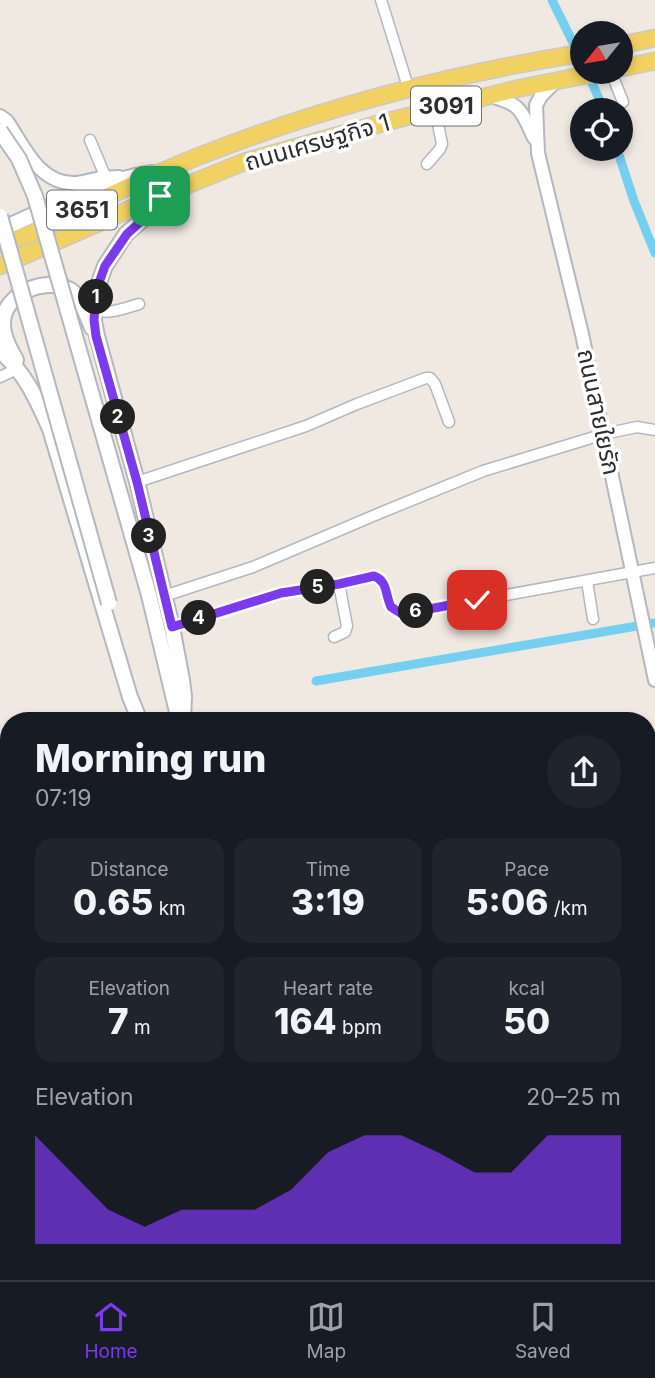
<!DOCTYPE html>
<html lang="en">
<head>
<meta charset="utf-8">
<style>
	:root { --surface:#171b24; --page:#20242c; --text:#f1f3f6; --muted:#9ea1a6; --line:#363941; --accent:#7c3aed }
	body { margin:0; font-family:Inter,"Noto Sans Thai",sans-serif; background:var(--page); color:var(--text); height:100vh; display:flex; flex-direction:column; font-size:26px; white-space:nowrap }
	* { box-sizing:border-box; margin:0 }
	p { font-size:23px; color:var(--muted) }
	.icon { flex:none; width:38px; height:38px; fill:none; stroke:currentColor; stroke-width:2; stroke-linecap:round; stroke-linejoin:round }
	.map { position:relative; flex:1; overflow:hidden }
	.sheet { position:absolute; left:0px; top:712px; width:656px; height:569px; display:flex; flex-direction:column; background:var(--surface); border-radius:28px 28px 0 0; box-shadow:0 4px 10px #0003 }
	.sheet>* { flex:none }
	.needle { width:46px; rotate:240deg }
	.fabs { position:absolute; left:570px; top:21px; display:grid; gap:14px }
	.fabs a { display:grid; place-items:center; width:63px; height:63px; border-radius:50%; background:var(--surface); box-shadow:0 4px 10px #0003; font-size:35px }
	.pin { position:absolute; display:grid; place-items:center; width:60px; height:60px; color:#fff; margin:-30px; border-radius:14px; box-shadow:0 4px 10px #0006 }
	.km { position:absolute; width:35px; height:35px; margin:-18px; border-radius:50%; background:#222; color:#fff; font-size:19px; line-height:35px; text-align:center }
	.round { display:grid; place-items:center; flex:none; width:74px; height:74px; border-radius:37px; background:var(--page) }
	.summary { display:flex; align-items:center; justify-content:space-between; height:119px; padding:0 35px }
	h1 { font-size:38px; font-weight:800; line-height:52px }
	.metrics { display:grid; grid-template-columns:repeat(3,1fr); gap:10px; height:119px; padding:7px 35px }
	.metrics div { display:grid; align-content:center; border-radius:18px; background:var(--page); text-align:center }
	.metrics b { font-size:35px; font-weight:800 }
	.metrics small { font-size:19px; font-weight:400 }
	.metrics p { font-size:19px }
	.chart { height:196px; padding:14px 35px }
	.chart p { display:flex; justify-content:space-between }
	.chart svg { width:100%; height:126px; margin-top:7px; fill:var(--accent); opacity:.7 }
	.tab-bar { display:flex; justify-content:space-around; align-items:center; height:98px; border-top:2px solid var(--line); background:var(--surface); font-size:19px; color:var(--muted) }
	.tab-bar a { display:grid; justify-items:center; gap:4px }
	.tab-bar .active { color:var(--accent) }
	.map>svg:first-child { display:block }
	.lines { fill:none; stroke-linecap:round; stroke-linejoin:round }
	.stream { stroke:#75cff0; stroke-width:2.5 }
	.canal { stroke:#75cff0; stroke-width:9 }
	.minor-casing { stroke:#b4b7c1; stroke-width:13 }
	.tertiary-casing { stroke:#b4b7c1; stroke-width:16 }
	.secondary-casing { stroke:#b4b7c1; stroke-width:18 }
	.primary-casing { stroke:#c9c9c9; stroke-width:19 }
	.minor { stroke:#fff; stroke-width:10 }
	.tertiary { stroke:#fff; stroke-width:12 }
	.secondary { stroke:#fff; stroke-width:14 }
	.primary { stroke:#f2d163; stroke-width:16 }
	.secondary-bridge-casing { stroke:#b4b7c1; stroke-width:18; stroke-linecap:butt }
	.secondary-bridge { stroke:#fff; stroke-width:14 }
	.route-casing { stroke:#fff; stroke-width:14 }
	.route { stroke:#7c3aed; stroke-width:9 }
	.labels { text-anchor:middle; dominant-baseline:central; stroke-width:7; stroke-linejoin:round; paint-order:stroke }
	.shield { fill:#fff; stroke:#6d6d6d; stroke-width:2 }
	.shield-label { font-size:23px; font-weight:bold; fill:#2e2e2e }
	.street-label { font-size:24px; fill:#2e2e2e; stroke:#fff }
</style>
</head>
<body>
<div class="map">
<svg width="655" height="1280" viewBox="0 0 655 1280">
	<rect width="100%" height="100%" fill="#efe9e1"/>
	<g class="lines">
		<polyline class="stream" points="14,1280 28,1272"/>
		<g class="canal">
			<polyline points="552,0 583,63"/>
			<polyline points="588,74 604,110"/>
			<polyline points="617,149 634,201 655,253"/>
			<polyline points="316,681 655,623"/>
		</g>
		<defs>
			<g id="minor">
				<polyline points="381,0 409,90"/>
				<polyline points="611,72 623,102"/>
				<polyline points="90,140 106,178"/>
				<polyline points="427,164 440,149 442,144 435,109"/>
				<path d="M95,310C109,315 125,308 139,304"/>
				<polyline points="0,377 17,369"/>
				<polyline points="137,482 306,426 357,404 426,378 430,378 435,384 449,422"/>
				<polyline points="587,581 593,619"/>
				<polyline points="164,596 253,567 380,513 483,471 604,434 637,427 655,430"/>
				<path d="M172,627L281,593L339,584L374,576C388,581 386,595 391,607L402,614L655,568"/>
				<polyline points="334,637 345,632 347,626 339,584"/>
				<polyline points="648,783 655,779"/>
				<polyline points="648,857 655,856"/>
				<polyline points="648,910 655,909"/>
				<polyline points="0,1068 9,1065"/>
				<polyline points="0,1150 8,1172"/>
				<polyline points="648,1178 655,1180"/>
				<polyline points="0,1272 9,1267"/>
				<polyline points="78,1272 80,1280"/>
				<polyline points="135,1272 138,1280"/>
			</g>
			<g id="tertiary">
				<polyline points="557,80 541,96 536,105 538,153 582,334 655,680"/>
				<path d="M490,96C521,104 521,110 534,138"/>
				<path d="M0,116L7,121C24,146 39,184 74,183C83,183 92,179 102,178C107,177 113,178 119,177"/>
			</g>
			<g id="secondary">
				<polyline points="160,196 151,212 126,234 105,266 96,291 94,321 97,336 137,482 172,627 182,680 184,696 183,721"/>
				<path d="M0,230C49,208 99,181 152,173"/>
				<path d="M0,351C26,374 36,398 50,429L130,697L140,721"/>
				<path d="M16,360C10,349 3,337 3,324C2,295 45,275 70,290C81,296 87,316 92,328"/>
				<polyline points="149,595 178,716"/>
				<polyline points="292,1272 294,1280"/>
				<polyline points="308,1272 310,1280"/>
			</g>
			<g id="primary">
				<polyline points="621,45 655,38"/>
				<polyline points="621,68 655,61"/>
				<path d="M0,245L23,237C81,210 138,180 197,157C320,108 452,74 583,53"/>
				<polyline points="0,266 160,196 244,162 382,123 516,89 601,72"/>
			</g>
		</defs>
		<use href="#minor" class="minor-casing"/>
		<use href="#tertiary" class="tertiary-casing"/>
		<use href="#secondary" class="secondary-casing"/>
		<use href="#primary" class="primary-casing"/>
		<use href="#minor" class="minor"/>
		<use href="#tertiary" class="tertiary"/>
		<use href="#secondary" class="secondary"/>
		<use href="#primary" class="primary"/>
		<defs>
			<g id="secondary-bridge">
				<polyline points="0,131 19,159 35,196 149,595"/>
				<polyline points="0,216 109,603"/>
			</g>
		</defs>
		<use href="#secondary-bridge" class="secondary-bridge-casing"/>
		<use href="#secondary-bridge" class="secondary-bridge"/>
	</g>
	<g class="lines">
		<defs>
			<path id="route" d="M160,196L151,212L127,234L105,266L96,291L94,320L96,336L137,482L172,627L281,593L339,584L374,576C388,581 385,595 391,607L402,614L477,600"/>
		</defs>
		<use href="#route" class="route-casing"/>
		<use href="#route" class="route"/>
	</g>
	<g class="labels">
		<g class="shield">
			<rect x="411" y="86.5" width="70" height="39" rx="5"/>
			<rect x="47" y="190.5" width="70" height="39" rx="5"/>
		</g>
		<g class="shield-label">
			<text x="446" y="106">3091</text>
			<text x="82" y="210">3651</text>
		</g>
		<g class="street-label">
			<text transform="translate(317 142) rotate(-16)">ถนนเศรษฐกิจ 1</text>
			<text transform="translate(599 412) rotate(78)">ถนนสายใยรัก</text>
		</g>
	</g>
</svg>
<div class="fabs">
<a><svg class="needle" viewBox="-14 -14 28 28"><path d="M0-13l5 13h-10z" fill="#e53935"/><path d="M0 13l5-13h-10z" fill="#9ea1a6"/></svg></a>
<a><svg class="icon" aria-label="locate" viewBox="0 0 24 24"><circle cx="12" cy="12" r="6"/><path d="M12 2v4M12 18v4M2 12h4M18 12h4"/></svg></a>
</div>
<div class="pin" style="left:160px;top:196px;background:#1e9e55"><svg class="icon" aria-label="arrive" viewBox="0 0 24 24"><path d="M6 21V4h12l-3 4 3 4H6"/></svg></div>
<div class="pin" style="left:477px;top:600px;background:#d93025"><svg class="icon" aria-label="check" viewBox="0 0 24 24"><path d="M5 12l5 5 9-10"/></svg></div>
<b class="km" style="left:96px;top:297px">1</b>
<b class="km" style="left:118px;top:417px">2</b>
<b class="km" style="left:149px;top:536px">3</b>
<b class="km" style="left:199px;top:618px">4</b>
<b class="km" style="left:318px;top:587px">5</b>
<b class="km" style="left:416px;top:611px">6</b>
<section class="sheet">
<div class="summary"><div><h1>Morning run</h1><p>07:19</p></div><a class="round"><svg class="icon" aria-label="share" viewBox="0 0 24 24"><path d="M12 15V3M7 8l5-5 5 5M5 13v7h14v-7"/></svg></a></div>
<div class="metrics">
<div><p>Distance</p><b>0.65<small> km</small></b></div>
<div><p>Time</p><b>3:19</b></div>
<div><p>Pace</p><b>5:06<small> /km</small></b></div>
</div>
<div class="metrics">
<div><p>Elevation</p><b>7<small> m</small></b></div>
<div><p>Heart rate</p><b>164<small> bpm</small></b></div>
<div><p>kcal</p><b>50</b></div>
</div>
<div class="chart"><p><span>Elevation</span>20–25 m</p>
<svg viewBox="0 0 160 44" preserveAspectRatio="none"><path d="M0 44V6L10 19L20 32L30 38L40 32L50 32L60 32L70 25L80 12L90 6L100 6L110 12L120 19L130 19L140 6L150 6L160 6V44z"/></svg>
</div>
</section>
</div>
<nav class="tab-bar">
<a class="active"><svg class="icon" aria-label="home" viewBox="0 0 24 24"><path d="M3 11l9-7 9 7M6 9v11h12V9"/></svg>Home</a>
<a><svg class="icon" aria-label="map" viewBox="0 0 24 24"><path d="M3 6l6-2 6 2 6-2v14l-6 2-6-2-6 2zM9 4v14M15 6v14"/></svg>Map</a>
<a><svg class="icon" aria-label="saved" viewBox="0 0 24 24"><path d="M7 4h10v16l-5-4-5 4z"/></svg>Saved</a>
</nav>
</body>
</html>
